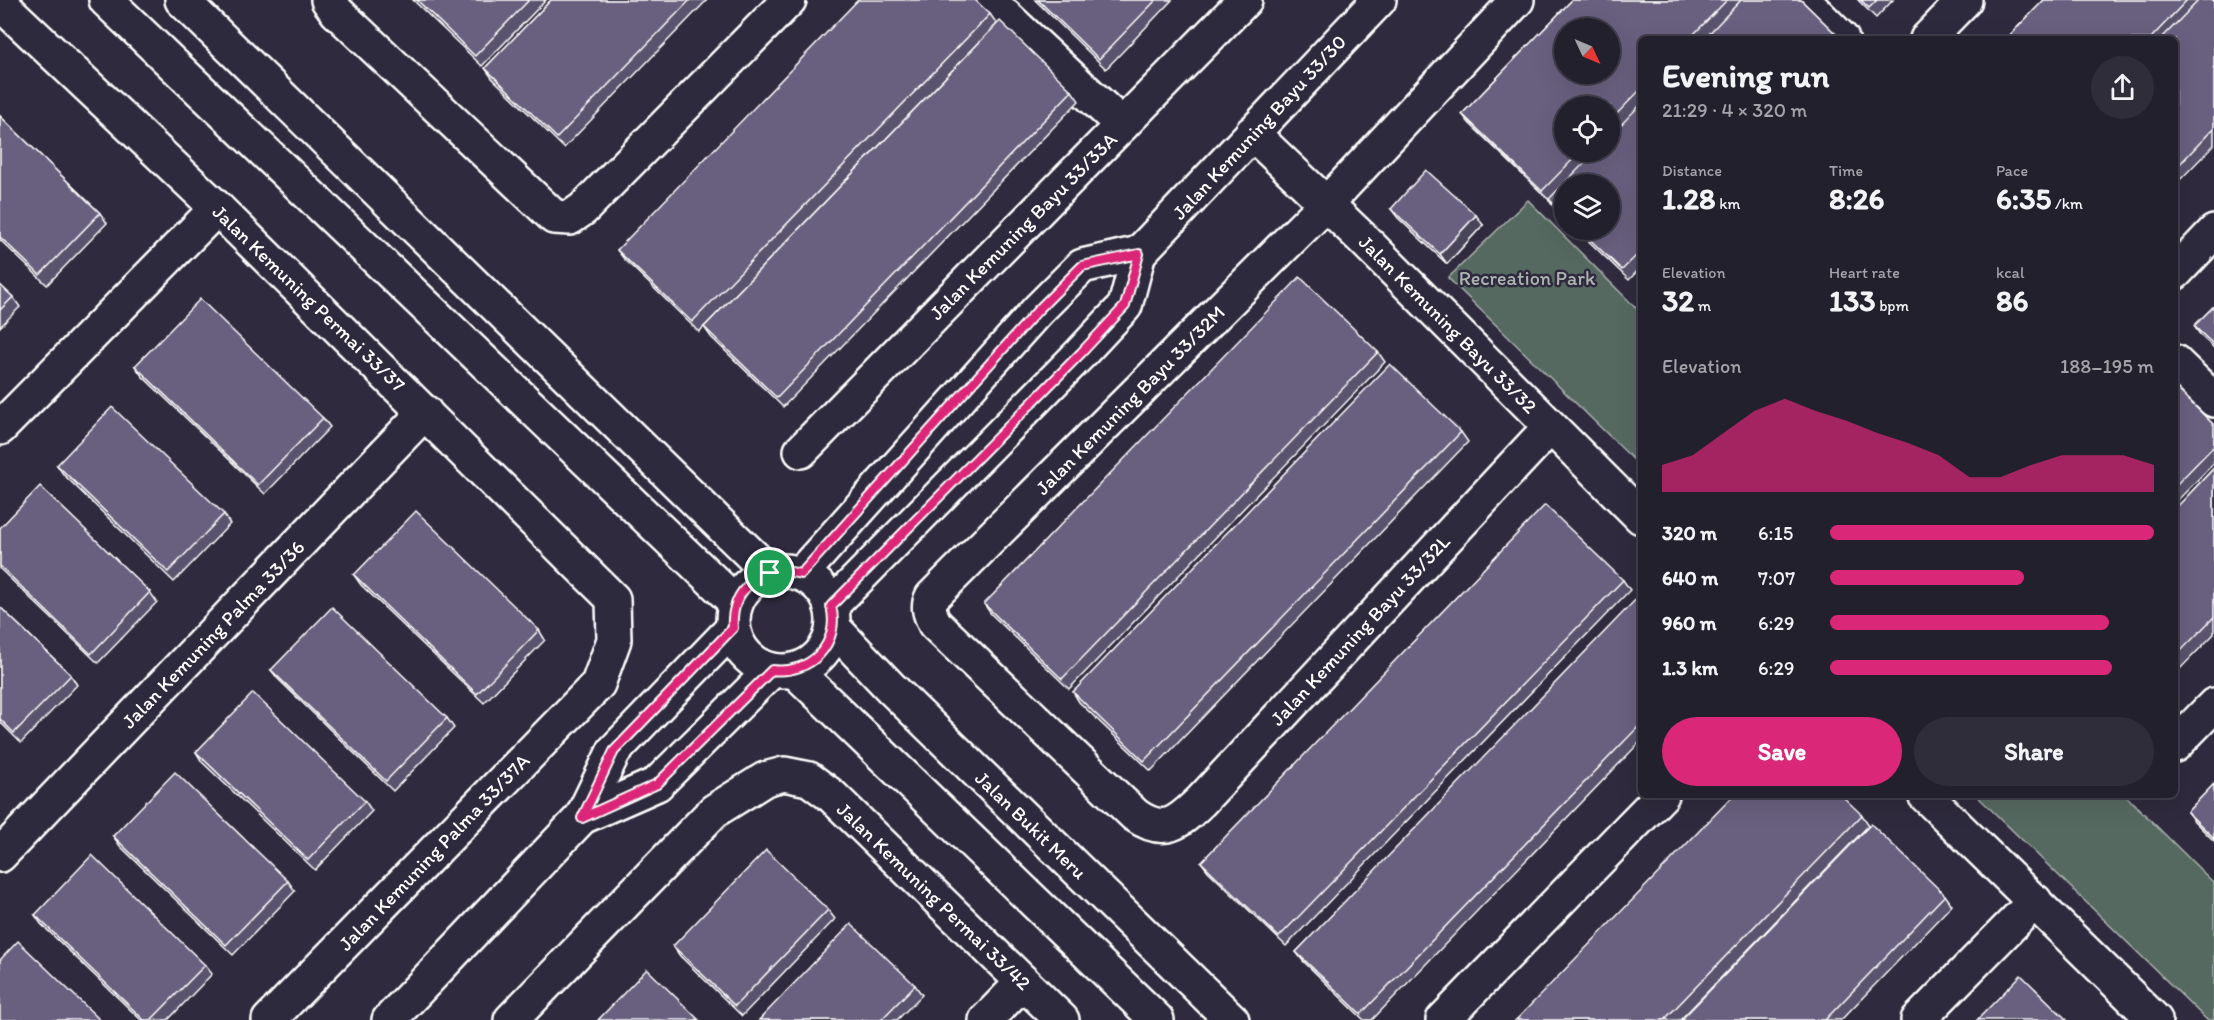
<!DOCTYPE html>
<html lang="en">
<head>
<meta charset="utf-8">
<style>
	:root { --surface:#23202e; --page:#2f2d3a; --text:#f1f3f6; --muted:#a3a3aa; --line:#403e4a; --accent:#db2777 }
	body { margin:0; font-family:Itim,sans-serif; background:var(--page); color:var(--text); height:100vh; display:flex; flex-direction:column; font-size:22px; white-space:nowrap }
	* { box-sizing:border-box; margin:0 }
	p { font-size:20px; color:var(--muted) }
	.icon { flex:none; width:33px; height:33px; fill:none; stroke:currentColor; stroke-width:2; stroke-linecap:round; stroke-linejoin:round }
	.map { position:relative; flex:1; overflow:hidden }
	.side { position:absolute; left:1638px; top:36px; width:540px; height:762px; display:flex; flex-direction:column; background:var(--surface); border-radius:9px; box-shadow:0 6px 24px #0002,0 0 0 2px var(--line) }
	.side>* { flex:none }
	.needle { width:39px; rotate:134deg }
	.fabs { position:absolute; left:1554px; top:18px; display:grid; gap:12px }
	.fabs a { display:grid; place-items:center; width:66px; height:66px; border-radius:50%; background:var(--surface); box-shadow:0 6px 24px #0002,0 0 0 2px var(--line); font-size:30px }
	.pin { position:absolute; display:grid; place-items:center; width:51px; height:51px; color:#fff; margin:-26px; border:3px solid #fff; border-radius:50%; box-shadow:0 2px 6px #0007 }
	.round { display:grid; place-items:center; flex:none; width:63px; height:63px; border-radius:32px; background:var(--page) }
	.overview { display:flex; align-items:center; justify-content:space-between; height:102px; padding:0 24px }
	h1 { font-size:33px; font-weight:700; line-height:45px }
	.stats { display:grid; grid-template-columns:repeat(3,1fr); gap:9px; height:102px; padding:6px 24px }
	.stats div { display:grid; align-content:center }
	.stats b { font-size:30px; font-weight:700 }
	.stats small { font-size:16px; font-weight:400 }
	.stats p { font-size:16px }
	.chart { height:168px; padding:12px 24px }
	.chart p { display:flex; justify-content:space-between }
	.chart svg { width:100%; height:108px; margin-top:6px; fill:var(--accent); opacity:.7 }
	.primary-button { display:flex; gap:12px; margin-top:auto; padding:12px 24px }
	.primary-button a { flex:1; height:69px; border-radius:36px; background:var(--accent); color:#fff; font-size:24px; font-weight:700; line-height:69px; text-align:center }
	.primary-button a+a { background:var(--page); color:var(--text) }
	ul { padding:0 24px; list-style:none; font-size:20px }
	li { display:grid; grid-template-columns:96px 72px 1fr; align-items:center; height:45px }
	li i { height:15px; border-radius:8px; background:var(--accent) }
	.map>svg:first-child { display:block }
	.park { fill:#576961; stroke:#abb4b0; stroke-width:1.5 }
	.lines { fill:none; stroke-linecap:round; stroke-linejoin:round }
	.minor-casing { stroke:#fff; stroke-width:38 }
	.major-casing { stroke:#fff; stroke-width:38 }
	.minor { stroke:#2f2a3d; stroke-width:33 }
	.major { stroke:#2f2a3d; stroke-width:33 }
	.wall { fill:#5a536d; stroke:#fff; stroke-width:1.5; fill-rule:evenodd }
	.shaded-wall { fill:#4a4459; stroke:#fff; stroke-width:1.5 }
	.building { fill:#69617f; stroke:#fff; stroke-width:1.5; fill-rule:evenodd }
	.route-casing { stroke:#fff; stroke-width:12 }
	.route { stroke:#db2777; stroke-width:8 }
	.labels { text-anchor:middle; dominant-baseline:central; stroke-width:5; stroke-linejoin:round; paint-order:stroke }
	.street-label { font-size:20px; fill:#fff; stroke:#2f2a3d }
	.park-label { font-size:20px; fill:#abb4b0; stroke:#2f2a3d }
</style>
</head>
<body>
<div class="map">
<svg width="2214" height="1020" viewBox="0 0 2214 1020">
	<rect width="100%" height="100%" fill="#2f2a3d"/>
	<filter id="ink" filterUnits="userSpaceOnUse"><feTurbulence type="fractalNoise" baseFrequency=".0167" numOctaves="2"/><feDisplacementMap in="SourceGraphic" scale="12" xChannelSelector="R" yChannelSelector="G"/><feConvolveMatrix kernelMatrix="1 2 1 2 8 2 1 2 1" color-interpolation-filters="sRGB"/></filter>
	<g filter="url(#ink)">
		<g class="park">
			<polygon points="1528,200 1641,313 1641,467 1448,278"/>
			<polygon points="1976,795 2125,795 2214,883 2214,1020 2207,1020"/>
		</g>
		<g class="lines">
			<defs>
				<g id="minor">
					<polyline points="328,0 337,12 554,217 570,218 583,209 789,0"/>
					<polyline points="988,0 1122,125"/>
					<path d="M1517,0L1327,203L932,597C927,607 930,614 935,624L1135,815C1165,836 1178,823 1201,801L1550,427"/>
					<polyline points="1803,0 1842,39"/>
					<polyline points="0,3 217,208 613,599 614,640 598,684 269,1020"/>
					<polyline points="1927,39 1965,0"/>
					<polyline points="1252,133 1363,239 1641,517"/>
					<polyline points="2175,273 2214,232"/>
					<polyline points="2175,362 2214,400"/>
					<polyline points="0,428 217,208"/>
					<polyline points="801,451 1245,0"/>
					<polyline points="801,574 1038,310 1082,266 1139,253"/>
					<polyline points="831,606 1081,353 1125,306 1139,253 1379,0"/>
					<polyline points="2175,745 2214,705"/>
					<polyline points="1925,795 2155,1020"/>
					<polyline points="0,855 425,412"/>
					<polyline points="511,1020 714,811 765,779 784,774 809,779 832,796 1062,1020"/>
					<polyline points="986,1020 1023,982"/>
					<polyline points="1443,1020 1662,795"/>
					<polyline points="1918,1020 2035,901"/>
				</g>
				<g id="major">
					<polyline points="106,0 736,603"/>
					<polyline points="182,0 770,573"/>
					<circle cx="783" cy="621" r="50"/>
					<polyline points="833,627 891,688 1232,1020"/>
					<polyline points="794,670 1157,1020"/>
					<polyline points="582,817 657,784 772,670"/>
					<polyline points="389,1020 582,817 614,751 733,628"/>
				</g>
			</defs>
			<use href="#minor" class="minor-casing"/>
			<use href="#major" class="major-casing"/>
			<use href="#minor" class="minor"/>
			<use href="#major" class="major"/>
		</g>
		<g class="wall">
			<polygon points="413,0 546,0 482,66"/>
			<polygon points="551,0 707,0 564,148 492,78 485,68"/>
			<polygon points="1035,0 1172,0 1106,69"/>
			<path d="M1572,0H1801L1841,39H1641V267L1629,280L1577,230H1610L1564,184V218L1555,209L1549,200L1469,123L1462,114ZM1610,106V152H1564Z"/>
			<polygon points="1858,0 1893,0 1876,18"/>
			<polygon points="2044,0 2214,0 2214,145 2175,185 2175,39 2006,39"/>
			<polygon points="990,14 997,24 699,332 624,259 617,250"/>
			<polygon points="1072,91 1079,101 783,407 711,337 704,327"/>
			<polygon points="0,116 100,213 107,223 47,285 0,240"/>
			<polygon points="1391,209 1483,225 1447,264 1398,218"/>
			<polygon points="0,285 13,297 20,307 0,327"/>
			<polygon points="2214,306 2214,348 2201,336 2194,326"/>
			<polygon points="1378,352 1385,362 1069,689 991,614 984,604"/>
			<polygon points="135,366 323,418 330,427 265,494 142,376"/>
			<polygon points="2175,387 2214,425 2214,463 2175,503"/>
			<polygon points="1461,432 1468,442 1151,771 1079,702 1073,692"/>
			<polygon points="57,465 224,514 230,524 174,582 63,474"/>
			<polygon points="2214,468 2214,634 2175,674 2175,509"/>
			<polygon points="0,528 150,592 157,602 98,663 0,569"/>
			<polygon points="354,575 539,630 545,640 484,703 361,585"/>
			<polygon points="1623,580 1630,590 1286,946 1208,871 1201,862"/>
			<polygon points="1641,598 1641,741 1372,1020 1364,1020 1303,961 1296,952"/>
			<polygon points="0,607 71,675 77,685 21,743 0,722"/>
			<polygon points="271,670 447,718 454,728 393,791 278,679"/>
			<polygon points="196,752 365,801 372,811 315,870 202,762"/>
			<polygon points="2214,784 2214,841 2194,821 2187,812"/>
			<polygon points="1862,815 1869,825 1680,1020 1516,1020"/>
			<polygon points="113,836 288,881 295,891 233,955 120,846"/>
			<polygon points="1945,895 1952,905 1841,1020 1681,1020"/>
			<polygon points="828,910 835,919 742,1016 680,956 673,946"/>
			<polygon points="35,915 205,965 212,974 168,1020 141,1020 41,924"/>
			<polygon points="915,985 922,995 897,1020 759,1020"/>
		</g>
		<polygon class="shaded-wall" points="1476,215 1483,225 1447,264 1440,254"/>
		<g class="building">
			<polygon points="417,0 529,0 475,56"/>
			<polygon points="551,0 690,0 557,138 485,68"/>
			<polygon points="858,0 975,0 990,14 692,322 617,250"/>
			<polygon points="1038,0 1156,0 1099,59"/>
			<path d="M1572,0H1727L1689,39H1641V89L1610,121V106H1564V152H1580L1542,191L1462,114ZM1564,28H1610V74H1564Z"/>
			<polygon points="1741,0 1801,0 1841,39 1704,39"/>
			<polygon points="1861,0 1877,0 1869,8"/>
			<polygon points="2044,0 2187,0 2150,39 2006,39"/>
			<polygon points="2199,0 2214,0 2214,128 2175,169 2175,39 2161,39"/>
			<polygon points="1000,21 1072,91 777,398 704,327"/>
			<polygon points="1641,104 1641,251 1622,270 1580,230 1610,230 1610,184 1564,184 1564,215 1549,199 1595,152 1610,152 1610,136"/>
			<polygon points="0,116 100,213 40,275 0,237"/>
			<polygon points="1426,170 1476,215 1440,254 1391,209"/>
			<polygon points="1300,277 1378,352 1062,679 984,604"/>
			<polygon points="0,285 13,297 0,310"/>
			<polygon points="200,299 323,418 258,485 135,366"/>
			<polygon points="2214,306 2214,345 2194,326"/>
			<polygon points="1390,364 1461,432 1144,761 1073,692"/>
			<polygon points="2175,387 2214,425 2214,446 2175,486"/>
			<polygon points="112,407 224,514 168,572 57,465"/>
			<polygon points="2214,468 2214,617 2175,657 2175,509"/>
			<polygon points="40,486 150,592 91,654 0,566 0,528"/>
			<polygon points="1545,505 1623,580 1279,937 1201,862"/>
			<polygon points="416,511 539,630 477,694 354,575"/>
			<polygon points="1639,596 1641,598 1641,724 1361,1014 1296,952"/>
			<polygon points="0,607 71,675 14,733 0,719"/>
			<polygon points="332,607 447,718 386,781 271,670"/>
			<polygon points="253,693 365,801 308,860 196,752"/>
			<polygon points="175,772 288,881 226,945 113,836"/>
			<polygon points="2214,784 2214,838 2187,812"/>
			<polygon points="1734,795 1841,795 1862,815 1664,1020 1516,1020"/>
			<polygon points="1871,824 1945,895 1825,1020 1681,1020"/>
			<polygon points="766,850 828,910 735,1006 673,946"/>
			<polygon points="92,855 205,965 151,1020 144,1020 35,915"/>
			<polygon points="851,924 915,985 881,1020 759,1020"/>
			<polygon points="18,941 100,1020 0,1020 0,960"/>
			<polygon points="647,969 699,1020 598,1020"/>
			<polygon points="2021,975 2067,1020 1977,1020"/>
		</g>
	</g>
	<g class="lines" filter="url(#ink)">
		<defs>
			<path id="route" d="M1139,254L1125,306L1081,353L831,606C841,644 810,675 772,670L657,784L582,818L614,751L733,628C730,588 763,564 801,574L1038,310L1082,266Z"/>
		</defs>
		<use href="#route" class="route-casing"/>
		<use href="#route" class="route"/>
	</g>
	<g class="labels">
		<g class="street-label">
			<text transform="translate(1259 127) rotate(-47)">Jalan Kemuning Bayu 33/30</text>
			<text transform="translate(1023 226) rotate(-45)">Jalan Kemuning Bayu 33/33A</text>
			<text transform="translate(309 298) rotate(44)">Jalan Kemuning Permai 33/37</text>
			<text transform="translate(1448 324) rotate(45)">Jalan Kemuning Bayu 33/32</text>
			<text transform="translate(1130 400) rotate(-45)">Jalan Kemuning Bayu 33/32M</text>
			<text transform="translate(1360 630) rotate(-47)">Jalan Kemuning Bayu 33/32L</text>
			<text transform="translate(213 634) rotate(-46)">Jalan Kemuning Palma 33/36</text>
			<text transform="translate(1031 825) rotate(44)">Jalan Bukit Meru</text>
			<text transform="translate(434 852) rotate(-46)">Jalan Kemuning Palma 33/37A</text>
			<text transform="translate(934 896) rotate(44)">Jalan Kemuning Permai 33/42</text>
		</g>
		<g class="park-label">
			<text x="1527" y="278">Recreation Park</text>
		</g>
	</g>
</svg>
<div class="fabs">
<a><svg class="needle" viewBox="-14 -14 28 28"><path d="M0-13l5 13h-10z" fill="#e53935"/><path d="M0 13l5-13h-10z" fill="#a3a3aa"/></svg></a>
<a><svg class="icon" aria-label="locate" viewBox="0 0 24 24"><circle cx="12" cy="12" r="6"/><path d="M12 2v4M12 18v4M2 12h4M18 12h4"/></svg></a>
<a><svg class="icon" aria-label="layers" viewBox="0 0 24 24"><path d="M12 4l9 5-9 5-9-5zM3 14l9 5 9-5"/></svg></a>
</div>
<div class="pin" style="left:770px;top:573px;background:#1e9e55"><svg class="icon" aria-label="arrive" viewBox="0 0 24 24"><path d="M6 21V4h12l-3 4 3 4H6"/></svg></div>
<section class="side">
<div class="overview"><div><h1>Evening run</h1><p>21:29 · 4 × 320 m</p></div><a class="round"><svg class="icon" aria-label="share" viewBox="0 0 24 24"><path d="M12 15V3M7 8l5-5 5 5M5 13v7h14v-7"/></svg></a></div>
<div class="stats">
<div><p>Distance</p><b>1.28<small> km</small></b></div>
<div><p>Time</p><b>8:26</b></div>
<div><p>Pace</p><b>6:35<small> /km</small></b></div>
</div>
<div class="stats">
<div><p>Elevation</p><b>32<small> m</small></b></div>
<div><p>Heart rate</p><b>133<small> bpm</small></b></div>
<div><p>kcal</p><b>86</b></div>
</div>
<div class="chart"><p><span>Elevation</span>188–195 m</p>
<svg viewBox="0 0 160 44" preserveAspectRatio="none"><path d="M0 44V33L10 29L20 20L30 11L40 6L50 11L60 15L70 20L80 24L90 29L100 38L110 38L120 33L130 29L140 29L150 29L160 33V44z"/></svg>
</div>
<ul>
<li><b>320 m</b>6:15<i style="width:100%"></i></li>
<li><b>640 m</b>7:07<i style="width:60%"></i></li>
<li><b>960 m</b>6:29<i style="width:86%"></i></li>
<li><b>1.3 km</b>6:29<i style="width:87%"></i></li>
</ul>
<div class="primary-button"><a>Save</a><a>Share</a></div>
</section>
</div>
</body>
</html>
